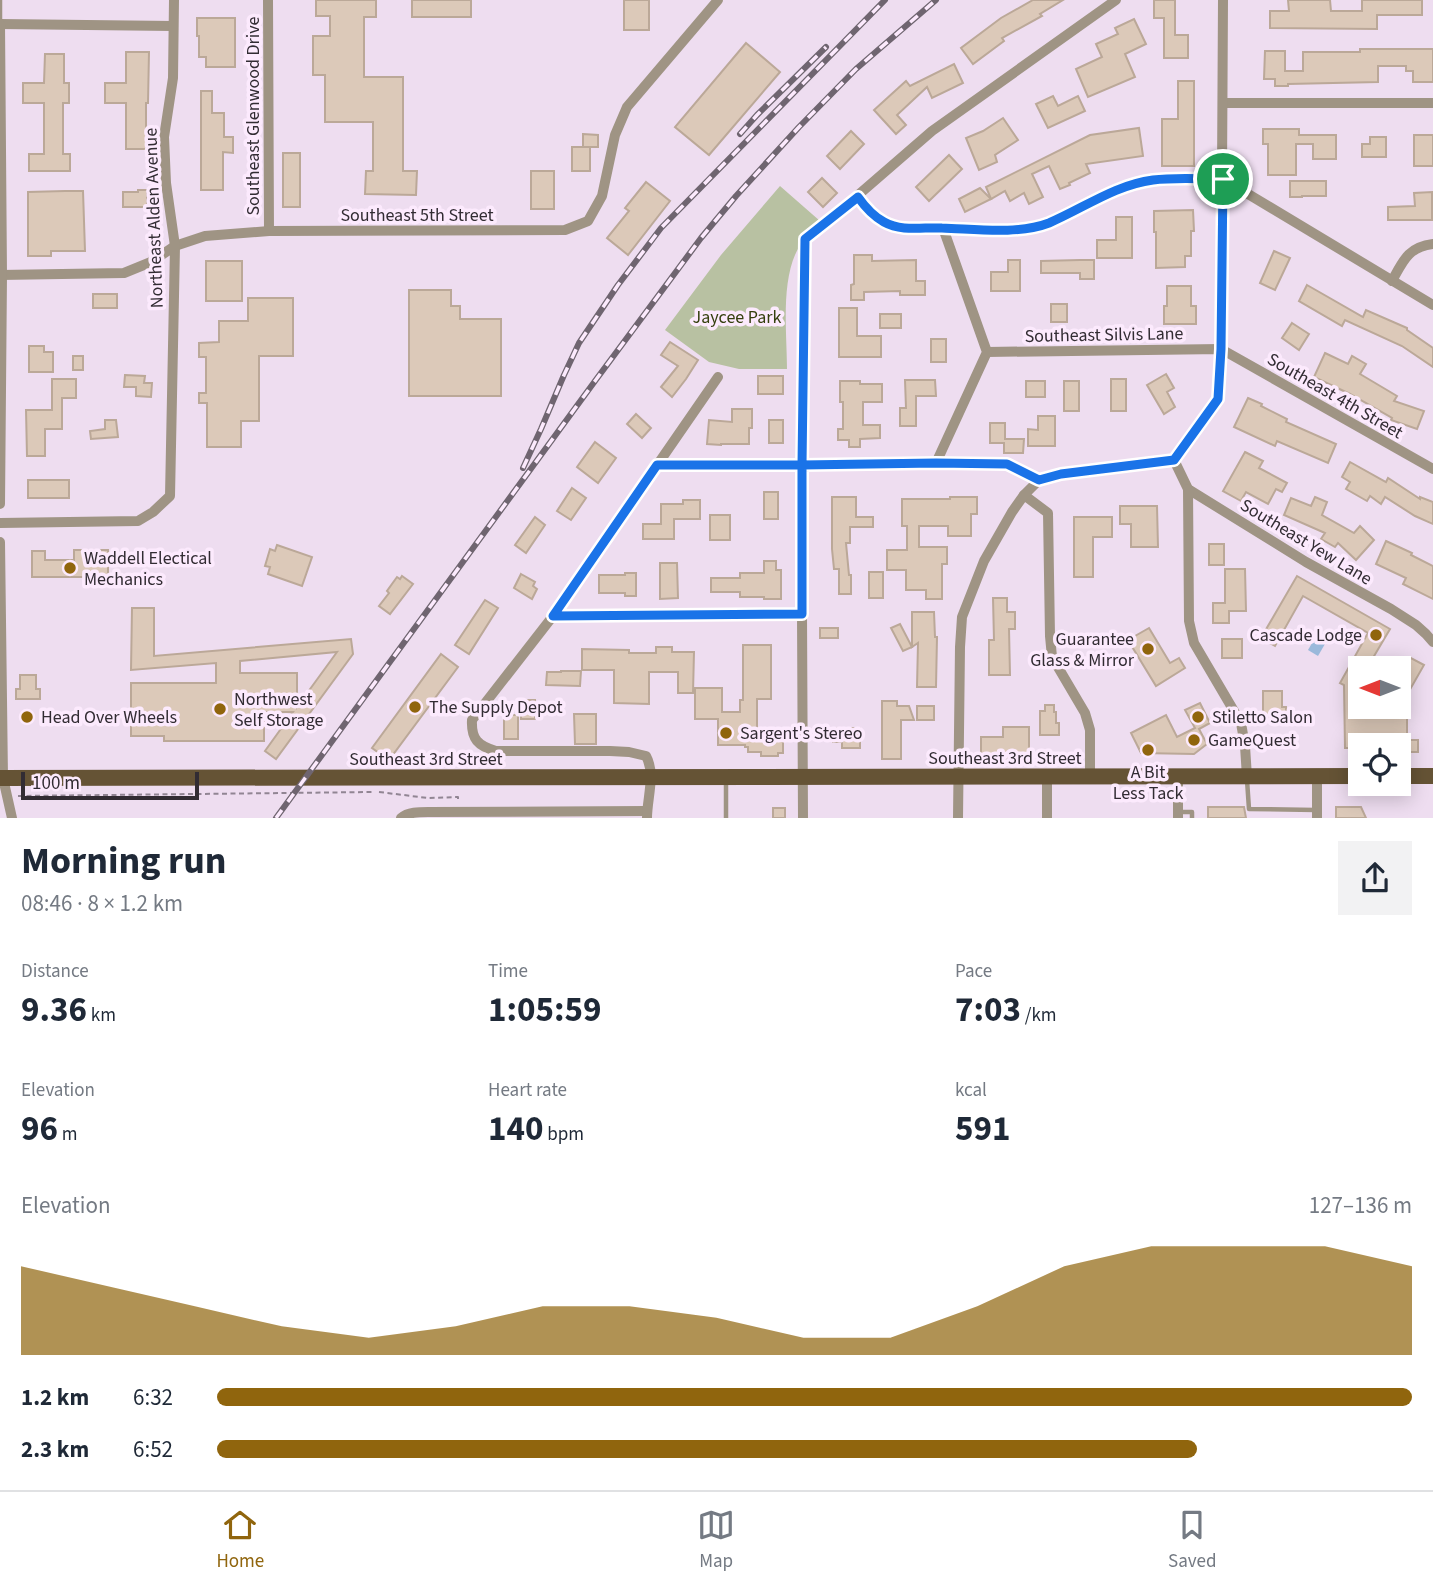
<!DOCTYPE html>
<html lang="en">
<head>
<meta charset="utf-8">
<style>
	:root { --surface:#fff; --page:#f2f2f3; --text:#1f2937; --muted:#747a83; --line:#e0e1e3; --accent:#90650d }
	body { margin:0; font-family:"Source Sans 3",sans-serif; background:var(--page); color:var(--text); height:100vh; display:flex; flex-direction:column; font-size:26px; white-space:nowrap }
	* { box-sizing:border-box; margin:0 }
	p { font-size:23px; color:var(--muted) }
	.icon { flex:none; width:38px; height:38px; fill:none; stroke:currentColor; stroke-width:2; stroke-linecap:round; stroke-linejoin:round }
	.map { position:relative; height:818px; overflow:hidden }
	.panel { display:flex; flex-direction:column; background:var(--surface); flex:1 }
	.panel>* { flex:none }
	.needle { width:46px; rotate:270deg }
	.tools { position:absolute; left:1348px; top:656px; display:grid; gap:14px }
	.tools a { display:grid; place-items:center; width:63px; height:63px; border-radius:0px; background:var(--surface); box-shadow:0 4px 18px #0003; font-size:35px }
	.scale { position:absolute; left:21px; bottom:18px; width:178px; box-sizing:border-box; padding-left:7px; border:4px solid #322c33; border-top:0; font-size:19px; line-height:24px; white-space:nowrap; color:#322c33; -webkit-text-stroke:5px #fceafd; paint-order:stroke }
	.pin { position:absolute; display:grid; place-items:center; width:60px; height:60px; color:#fff; margin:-30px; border:4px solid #fff; border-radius:50%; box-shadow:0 2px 7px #0007 }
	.round { display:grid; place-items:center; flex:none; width:74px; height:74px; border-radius:0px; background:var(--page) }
	.headline { display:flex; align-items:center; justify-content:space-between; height:119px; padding:0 21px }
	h1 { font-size:38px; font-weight:700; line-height:52px }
	.metrics { display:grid; grid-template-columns:repeat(3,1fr); gap:10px; height:119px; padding:7px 21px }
	.metrics div { display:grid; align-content:center }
	.metrics b { font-size:35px; font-weight:700 }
	.metrics small { font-size:19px; font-weight:400 }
	.metrics p { font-size:19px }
	.chart { height:196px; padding:14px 21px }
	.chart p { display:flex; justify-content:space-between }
	.chart svg { width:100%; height:126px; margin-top:7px; fill:var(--accent); opacity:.7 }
	ul { padding:0 21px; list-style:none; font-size:23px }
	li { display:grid; grid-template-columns:112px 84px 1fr; align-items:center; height:52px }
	li i { height:18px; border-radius:9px; background:var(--accent) }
	.dock { display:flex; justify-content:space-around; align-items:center; height:98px; border-top:2px solid var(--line); background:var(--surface); font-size:19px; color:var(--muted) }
	.dock a { display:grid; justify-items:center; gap:4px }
	.dock .selected { color:var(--accent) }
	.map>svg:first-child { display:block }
	.green { fill:#b8c1a2 }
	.water { fill:#9ab9db }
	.building { fill:#dcc9b9; stroke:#bba898; stroke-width:2; fill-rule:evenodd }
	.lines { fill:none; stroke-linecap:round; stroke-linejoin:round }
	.path { stroke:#918593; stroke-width:2; stroke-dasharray:5 3.5; stroke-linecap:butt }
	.lane { stroke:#9f9484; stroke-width:4.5 }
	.street { stroke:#9f9484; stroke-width:10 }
	.primary { stroke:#655335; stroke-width:16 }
	.rail-casing { stroke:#6f6570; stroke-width:6 }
	.rail { stroke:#fceafd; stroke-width:3.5; stroke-dasharray:10; stroke-linecap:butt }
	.route-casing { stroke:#fff; stroke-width:14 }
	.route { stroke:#1a73e8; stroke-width:9 }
	.poi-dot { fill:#90650d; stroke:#fceafd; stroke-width:2.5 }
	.labels { text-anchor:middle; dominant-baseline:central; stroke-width:7; stroke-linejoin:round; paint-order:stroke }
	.street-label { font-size:18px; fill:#322c33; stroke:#fceafd }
	.park-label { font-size:18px; fill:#343f0d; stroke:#fceafd }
	.poi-label { font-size:18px; fill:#322c33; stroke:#fceafd; text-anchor:start }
</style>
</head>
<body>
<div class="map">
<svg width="1433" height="818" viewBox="0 0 1433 818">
	<rect width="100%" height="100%" fill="#eeddf0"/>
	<path class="green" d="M780,186L820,221C813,229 804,238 799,247C780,279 787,333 787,369H739L709,362L665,330L721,255Z"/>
	<polygon class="water" points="1319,631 1329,637 1318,656 1308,650"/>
	<g class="building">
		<polygon points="316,0 376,0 376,17 364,17 364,77 403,77 403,171 417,171 416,195 365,194 366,171 373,171 373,122 325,122 325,75 313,75 313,36 330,36 330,16 316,16"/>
		<rect x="412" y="0" width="59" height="17"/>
		<rect x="624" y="0" width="25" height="30"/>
		<polygon points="1033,0 1063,0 1040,14 1042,16 1002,38 1004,41 973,64 961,48 1001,18"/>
		<polygon points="1154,0 1175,0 1175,35 1188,35 1188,58 1164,58 1164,18 1154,18"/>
		<polygon points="1288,0 1330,0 1331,11 1362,11 1362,0 1422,0 1422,15 1377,15 1377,29 1270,28 1270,11 1289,11"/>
		<polygon points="197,18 235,18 235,67 206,67 206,57 199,57 199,36 197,36"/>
		<polygon points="1134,19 1146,44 1125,54 1135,77 1088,97 1076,69 1102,57 1096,44 1118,34 1115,28"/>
		<polygon points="746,43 780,72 709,155 675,127"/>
		<polygon points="1360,49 1433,49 1433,82 1413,82 1413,71 1406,71 1406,66 1378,66 1378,82 1288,84 1288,86 1275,86 1275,79 1264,79 1265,51 1285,51 1285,71 1303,71 1303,52 1360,52"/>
		<polygon points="126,52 149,52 148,103 146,103 146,149 126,149 126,103 105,103 105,83 126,83"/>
		<polygon points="45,54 64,54 64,83 69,83 69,103 63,103 63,154 70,154 70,171 29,171 29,154 44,154 44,103 23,103 23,83 44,83"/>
		<polygon points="954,64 963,83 932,98 927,87 897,115 906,125 896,134 874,110 906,81 910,86"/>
		<polygon points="1178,81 1194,81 1194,166 1162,166 1162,119 1178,119"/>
		<polygon points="201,91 212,91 212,113 224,113 224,137 233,137 233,153 223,152 223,190 201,190"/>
		<polygon points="1053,96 1058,106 1078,96 1085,111 1048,128 1036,104"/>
		<polygon points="1003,118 1018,140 995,155 997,162 979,170 966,138 983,131"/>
		<polygon points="1139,128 1143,156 1086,164 1090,173 1069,183 1070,185 1060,189 1049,166 1032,174 1043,197 1029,204 1024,193 1010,201 1005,191 991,199 986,187 1090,135"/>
		<polygon points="1263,129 1299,129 1299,135 1336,135 1336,159 1313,159 1313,144 1296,144 1296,175 1268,175 1268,144 1263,144"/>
		<polygon points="851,131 864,144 840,169 827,156"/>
		<polygon points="583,134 598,135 598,147 583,147"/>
		<rect x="1414" y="135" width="19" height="31"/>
		<polygon points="1370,137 1386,137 1386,157 1362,157 1362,144 1370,144"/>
		<rect x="572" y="147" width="18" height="24"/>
		<rect x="283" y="153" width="17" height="54"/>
		<polygon points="949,155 962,169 929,201 916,187"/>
		<rect x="531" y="171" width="23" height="38"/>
		<polygon points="822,178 837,193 823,207 808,192"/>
		<polygon points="1290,181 1326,181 1326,196 1302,196 1302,197 1290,197"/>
		<polygon points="646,182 670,201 628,255 607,238 629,211 625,208"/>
		<polygon points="980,188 991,199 965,212 959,199"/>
		<polygon points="138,190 147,190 147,207 123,207 123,192 138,192"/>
		<polygon points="65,191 83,191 85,251 51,251 51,256 28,256 28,192"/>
		<polygon points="1432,192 1432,220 1388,220 1388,207 1415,206 1414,193"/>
		<polygon points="1193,210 1194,231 1191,231 1191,256 1185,256 1185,267 1156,268 1156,232 1154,232 1154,211"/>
		<polygon points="1116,217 1132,217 1132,258 1097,258 1097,240 1116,240"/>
		<polygon points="1274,251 1290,258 1275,290 1260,283"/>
		<polygon points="854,255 872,255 872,261 916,260 916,281 925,281 925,295 900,295 900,291 864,292 864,300 851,300 851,285 854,284"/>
		<polygon points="1008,260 1020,260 1020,291 991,291 991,272 1008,272"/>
		<polygon points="1080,260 1094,260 1094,279 1080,279 1080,273 1041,273 1041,261"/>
		<rect x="206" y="261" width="36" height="40"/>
		<polygon points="1307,285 1363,317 1366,310 1407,328 1407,330 1433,348 1433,367 1402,346 1345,320 1342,326 1299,301"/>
		<polygon points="1167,286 1191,286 1191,306 1196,306 1196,324 1164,324 1164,306 1167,306"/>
		<polygon points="409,290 451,290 451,306 460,306 460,319 501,319 501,396 409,396"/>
		<rect x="93" y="294" width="24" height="14"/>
		<polygon points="248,298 293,298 293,356 259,356 259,421 241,421 241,447 207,447 207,403 199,403 199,393 206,393 206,357 199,357 199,343 219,342 219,321 248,321"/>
		<rect x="1051" y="304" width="16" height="18"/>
		<polygon points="839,308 857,308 857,336 881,336 881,357 839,357"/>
		<rect x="880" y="314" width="21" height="14"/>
		<polygon points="1292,323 1309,334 1299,350 1282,338"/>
		<rect x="931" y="339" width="15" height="23"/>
		<polygon points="670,342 698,360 686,379 672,397 661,387 678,366 661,355"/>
		<polygon points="29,346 44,346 44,352 53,352 53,372 29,372"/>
		<polygon points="1325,353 1348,364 1352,356 1366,364 1360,374 1397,396 1394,401 1424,411 1417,429 1391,420 1392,418 1350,394 1314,377"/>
		<rect x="73" y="356" width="10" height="14"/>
		<polygon points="1166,374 1174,388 1167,392 1175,407 1164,414 1147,385"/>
		<polygon points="125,375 145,376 144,383 152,383 151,397 136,396 136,387 124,387"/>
		<rect x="758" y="376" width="25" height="18"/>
		<polygon points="52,379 76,379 76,398 62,398 62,429 45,429 45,456 27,456 26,410 52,410"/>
		<rect x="1111" y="379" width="15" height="32"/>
		<polygon points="905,380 935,380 936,396 916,396 916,426 900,426 900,408 906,408"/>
		<polygon points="840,381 860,381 860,384 882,384 882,402 863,402 863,425 880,425 880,438 860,439 860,447 849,447 849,440 838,440 838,429 843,429 843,402 840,402"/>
		<rect x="1026" y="381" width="19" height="16"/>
		<rect x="1064" y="381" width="15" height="30"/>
		<polygon points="1248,398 1262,404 1261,406 1287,419 1286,422 1336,444 1328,463 1277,441 1275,446 1234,427"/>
		<polygon points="732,409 752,409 752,428 749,428 749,444 721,444 721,445 707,444 709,420 732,422"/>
		<polygon points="636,414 651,428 642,438 627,424"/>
		<polygon points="1038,416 1055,416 1055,446 1028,446 1028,429 1038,430"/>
		<polygon points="105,420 116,420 118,437 91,439 90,431 105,429"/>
		<rect x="769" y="420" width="14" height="23"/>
		<polygon points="990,423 1005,423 1005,439 1024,439 1023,453 1004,453 1004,443 990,443"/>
		<polygon points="595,442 616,458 598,483 577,467"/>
		<polygon points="1245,452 1263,461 1259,468 1287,483 1282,492 1276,489 1268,504 1246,492 1241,501 1223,491"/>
		<polygon points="1350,462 1386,482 1388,478 1420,499 1420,497 1433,502 1433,524 1415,516 1385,497 1381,504 1370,496 1367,501 1346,489 1350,482 1342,477"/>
		<rect x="28" y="480" width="41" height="18"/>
		<polygon points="572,488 586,498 571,520 557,511"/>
		<rect x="764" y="492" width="14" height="27"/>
		<polygon points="832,497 856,497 856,517 873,517 873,527 850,527 850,543 846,543 849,575 851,575 851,594 839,594 839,569 834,569 832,549"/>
		<polygon points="950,497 977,497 977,514 971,514 971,536 948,536 948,526 919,526 919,547 947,547 947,564 942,564 942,599 926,599 926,590 906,590 906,570 887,570 887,550 907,550 907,526 902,526 902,499 950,499"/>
		<polygon points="1315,497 1327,502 1322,515 1354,533 1360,526 1374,540 1356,560 1338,543 1335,547 1321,539 1325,533 1284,515 1291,498 1311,506"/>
		<polygon points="683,500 700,500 700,519 674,519 674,539 643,539 643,524 661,524 661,504 683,504"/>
		<polygon points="1120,506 1157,506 1158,547 1131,547 1131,524 1120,524"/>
		<rect x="710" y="515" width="20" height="25"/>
		<polygon points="535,517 545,525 526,553 515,545"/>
		<polygon points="1074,517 1112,517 1112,537 1093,537 1093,577 1074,577"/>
		<polygon points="1386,541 1412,553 1411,555 1433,566 1433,599 1403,584 1406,578 1376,564"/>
		<rect x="1209" y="544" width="15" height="21"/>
		<polygon points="277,545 312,557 302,586 268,574 270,567 265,566 270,549 275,551"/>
		<polygon points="74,550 108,550 108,577 32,577 32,551 45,551 45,560 74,560"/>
		<polygon points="764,561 776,561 776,570 781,570 781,599 764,599 764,597 740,597 740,592 711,592 711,578 740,578 740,573 764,573"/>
		<polygon points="660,563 677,563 678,598 660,599"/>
		<polygon points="1225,569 1245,569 1246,611 1229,611 1229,623 1213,623 1213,603 1225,603"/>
		<rect x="869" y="572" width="14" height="26"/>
		<polygon points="625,573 636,573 636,596 625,596 625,593 599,593 599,575 625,575"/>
		<polygon points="521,574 535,582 533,586 537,589 532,599 514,588"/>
		<polygon points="402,576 413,584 390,614 379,606 389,593 387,591 397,577 400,579"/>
		<polygon points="1297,576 1390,629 1367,668 1360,668 1360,682 1351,697 1359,697 1359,707 1398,707 1398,680 1411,658 1424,665 1400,707 1407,707 1407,740 1418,740 1418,752 1398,752 1398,746 1359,746 1359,748 1345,748 1344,685 1340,683 1368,633 1303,596 1275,646 1261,638"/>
		<polygon points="993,598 1007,598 1007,612 1015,612 1015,629 1009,629 1010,675 989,675 989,640 994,640"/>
		<polygon points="485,600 498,608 469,654 455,645"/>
		<path d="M132,608H154V656L351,639L353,654L276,759L265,751L293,712H264V741H164V736H131V683H216V663L131,670ZM337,652L297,707V673H240V661Z"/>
		<polygon points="912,612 934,612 935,637 937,637 936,687 917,687 918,643 912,647"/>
		<polygon points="900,624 912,647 903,651 891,628"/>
		<rect x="820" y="628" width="18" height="10"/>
		<polygon points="1149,628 1170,663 1179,658 1185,668 1156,686 1128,640"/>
		<rect x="1222" y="639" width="20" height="19"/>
		<polygon points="743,645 771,645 771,699 757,699 757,729 781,729 781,735 783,735 783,753 778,753 778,756 761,756 761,752 748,752 748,747 745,747 745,745 718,745 718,719 695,719 695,688 722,688 722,712 740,712 740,700 743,700"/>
		<polygon points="656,647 672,647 672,652 694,652 693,693 678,693 678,672 649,672 649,704 614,703 614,670 582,670 582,649 629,650 629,653 656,653"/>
		<polygon points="441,654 458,667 389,760 372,748"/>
		<polygon points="561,671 581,671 580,686 546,685 547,672 561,672"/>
		<polygon points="20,675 36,675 36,689 40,689 40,699 16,699 16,689 20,689"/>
		<polygon points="1263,691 1282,691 1282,707 1286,707 1286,720 1263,720"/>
		<rect x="521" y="700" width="14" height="19"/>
		<polygon points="882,701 897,701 897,706 909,706 914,720 901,720 901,759 882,759"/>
		<polygon points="1200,703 1210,723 1199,729 1207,744 1194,754 1141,753 1131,733 1166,715 1177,737 1195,728 1185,710"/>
		<polygon points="1045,705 1054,705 1054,712 1056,712 1056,723 1059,723 1059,735 1040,735 1040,711 1045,711"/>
		<rect x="917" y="706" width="17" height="14"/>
		<polygon points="574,714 596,714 596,744 575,744"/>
		<rect x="504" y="715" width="14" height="24"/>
		<polygon points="1003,727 1029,727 1029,759 981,759 981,737 1003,737"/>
		<polygon points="833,728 860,728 860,748 842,748 842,742 833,742"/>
		<polygon points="1208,807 1244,807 1246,818 1208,818"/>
		<polygon points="1336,807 1361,807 1366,818 1336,818"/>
		<rect x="773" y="808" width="12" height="10"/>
	</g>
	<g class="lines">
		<g class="path">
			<polyline points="472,764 478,754"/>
			<polyline points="379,792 428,798 458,797 458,802"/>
			<polyline points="18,796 373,792"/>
		</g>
		<g class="lane">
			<polyline points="0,0 0,24"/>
			<polyline points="1247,780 1249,809 1316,810"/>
			<polyline points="1178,812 1192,812 1192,818"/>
			<polyline points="726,818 726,780"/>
		</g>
		<g class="street">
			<polyline points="268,0 269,231"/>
			<polyline points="0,24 173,26"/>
			<polyline points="1223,103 1433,103"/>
			<polyline points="857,196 870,212 885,223 907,229 943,228 972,231 1015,230 1046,224 1119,189 1154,180 1223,179 1433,305"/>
			<polyline points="0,275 124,273 151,262 175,246 205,236 269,231 565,230 588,221 602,196 615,135 627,107 718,0"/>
			<path d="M1392,281C1403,261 1408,247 1433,244"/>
			<polyline points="987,352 1221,349 1433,469"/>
			<polyline points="1174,460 1188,489 1306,562 1391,609 1416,625 1426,634 1433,642"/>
			<polyline points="936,463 987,352 943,228"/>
			<polyline points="657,465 936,463 1007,464 1039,480"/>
			<polyline points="1188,489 1189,621 1194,643 1241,723 1245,746 1247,777"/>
			<polyline points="1024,495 1048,513 1050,636 1052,657 1085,713 1090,730 1090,777"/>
			<polyline points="0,504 2,275 0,24"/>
			<polyline points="0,523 138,521 153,512 170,496 175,246 166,183 164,137 173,78 174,0"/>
			<polyline points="0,542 3,778 12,818"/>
			<polyline points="553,616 802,614"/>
			<polyline points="1047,777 1047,818"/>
			<polyline points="1178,777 1178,818"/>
			<path d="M401,818C408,812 419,812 428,812L647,811"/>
			<path d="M647,818C647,798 656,774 646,756L629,752L610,751H496C478,746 471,739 472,720L553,616L718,377"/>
			<polyline points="803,818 802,614 805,239 857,196 932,131 1116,0"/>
			<polyline points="958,818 960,647 962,617 984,561 1012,512 1024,495 1039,480 1061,474 1174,460 1218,399 1221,349 1223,0"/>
			<polyline points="1317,818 1317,777"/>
		</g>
		<g class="primary">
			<polyline points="1398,776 1433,776"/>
			<polyline points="0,778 1360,776"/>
		</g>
		<defs>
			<g id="rail">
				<polyline points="740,134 757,115 826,47"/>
				<polyline points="523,468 541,429 564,375 579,343 618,285 661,228 885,0"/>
				<polyline points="276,818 595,381 701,238 736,196 799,127 856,69 936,0"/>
			</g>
		</defs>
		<use href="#rail" class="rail-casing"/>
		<use href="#rail" class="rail"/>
	</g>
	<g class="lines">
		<defs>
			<path id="route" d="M1223,179C1201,179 1175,177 1153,180C1115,185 1084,208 1049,223C1018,235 975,229 942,228C923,227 902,232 884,222C873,216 865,207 858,197L805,239L802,465H657L553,616L802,614V465L936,463L1007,464L1039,480L1061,474L1174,460L1218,399L1221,349L1223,179"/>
		</defs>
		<use href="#route" class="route-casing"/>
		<use href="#route" class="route"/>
	</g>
	<g class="poi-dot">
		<circle cx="70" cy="568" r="7"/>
		<circle cx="1376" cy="635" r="7"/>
		<circle cx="1148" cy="649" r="7"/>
		<circle cx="415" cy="707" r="7"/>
		<circle cx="220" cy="709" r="7"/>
		<circle cx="27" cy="717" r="7"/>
		<circle cx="1198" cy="717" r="7"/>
		<circle cx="726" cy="733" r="7"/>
		<circle cx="1194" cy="740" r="7"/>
		<circle cx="1148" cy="750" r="7"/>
	</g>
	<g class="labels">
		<g class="street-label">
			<text transform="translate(253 116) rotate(-90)">Southeast Glenwood Drive</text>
			<text x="417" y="215">Southeast 5th Street</text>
			<text transform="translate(154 218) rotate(-92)">Northeast Alden Avenue</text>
			<text transform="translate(1104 335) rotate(-1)">Southeast Silvis Lane</text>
			<text transform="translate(1335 396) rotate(30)">Southeast 4th Street</text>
			<text transform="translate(1306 542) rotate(31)">Southeast Yew Lane</text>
			<text x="1005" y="758">Southeast 3rd Street</text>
			<text x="426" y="759">Southeast 3rd Street</text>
		</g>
		<g class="park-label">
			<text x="737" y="317">Jaycee Park</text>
		</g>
		<g class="poi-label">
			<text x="84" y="558">Waddell Electical<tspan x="84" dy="21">Mechanics</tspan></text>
			<text x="1362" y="635" text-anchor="end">Cascade Lodge</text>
			<text x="1134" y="639" text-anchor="end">Guarantee<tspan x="1134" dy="21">Glass &amp; Mirror</tspan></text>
			<text x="234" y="699">Northwest<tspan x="234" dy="21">Self Storage</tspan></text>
			<text x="429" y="707">The Supply Depot</text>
			<text x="41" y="717">Head Over Wheels</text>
			<text x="1212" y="717">Stiletto Salon</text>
			<text x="740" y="733">Sargent's Stereo</text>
			<text x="1208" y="740">GameQuest</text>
			<text x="1148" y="772" text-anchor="middle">A Bit<tspan x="1148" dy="21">Less Tack</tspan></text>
		</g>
	</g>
</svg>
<div class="tools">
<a><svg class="needle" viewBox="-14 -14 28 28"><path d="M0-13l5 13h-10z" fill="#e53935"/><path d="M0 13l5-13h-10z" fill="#747a83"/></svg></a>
<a><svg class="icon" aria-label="locate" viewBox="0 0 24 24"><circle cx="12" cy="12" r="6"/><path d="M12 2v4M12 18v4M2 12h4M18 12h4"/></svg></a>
</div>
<div class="scale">100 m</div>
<div class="pin" style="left:1223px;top:179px;background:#1e9e55"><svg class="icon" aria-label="arrive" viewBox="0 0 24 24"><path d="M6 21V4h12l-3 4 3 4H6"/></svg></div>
</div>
<section class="panel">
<div class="headline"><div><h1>Morning run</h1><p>08:46 · 8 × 1.2 km</p></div><a class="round"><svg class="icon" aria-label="share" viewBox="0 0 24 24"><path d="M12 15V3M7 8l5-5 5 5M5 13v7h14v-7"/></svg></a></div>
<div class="metrics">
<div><p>Distance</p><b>9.36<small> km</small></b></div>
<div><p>Time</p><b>1:05:59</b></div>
<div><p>Pace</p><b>7:03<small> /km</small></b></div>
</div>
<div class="metrics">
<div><p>Elevation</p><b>96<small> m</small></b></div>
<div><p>Heart rate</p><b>140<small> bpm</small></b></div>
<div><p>kcal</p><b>591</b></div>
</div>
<div class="chart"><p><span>Elevation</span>127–136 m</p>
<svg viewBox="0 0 160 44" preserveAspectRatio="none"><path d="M0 44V13L10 20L20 27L30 34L40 38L50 34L60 27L70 27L80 31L90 38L100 38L110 27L120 13L130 6L140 6L150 6L160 13V44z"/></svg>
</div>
<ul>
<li><b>1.2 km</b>6:32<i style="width:100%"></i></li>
<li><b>2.3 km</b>6:52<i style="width:82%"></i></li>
</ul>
</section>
<nav class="dock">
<a class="selected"><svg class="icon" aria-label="home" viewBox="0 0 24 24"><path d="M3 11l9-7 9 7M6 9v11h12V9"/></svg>Home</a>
<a><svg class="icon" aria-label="map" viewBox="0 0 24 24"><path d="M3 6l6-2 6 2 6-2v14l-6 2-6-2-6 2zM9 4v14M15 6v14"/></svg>Map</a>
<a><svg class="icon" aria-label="saved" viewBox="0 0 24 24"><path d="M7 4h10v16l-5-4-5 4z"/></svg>Saved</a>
</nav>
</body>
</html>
